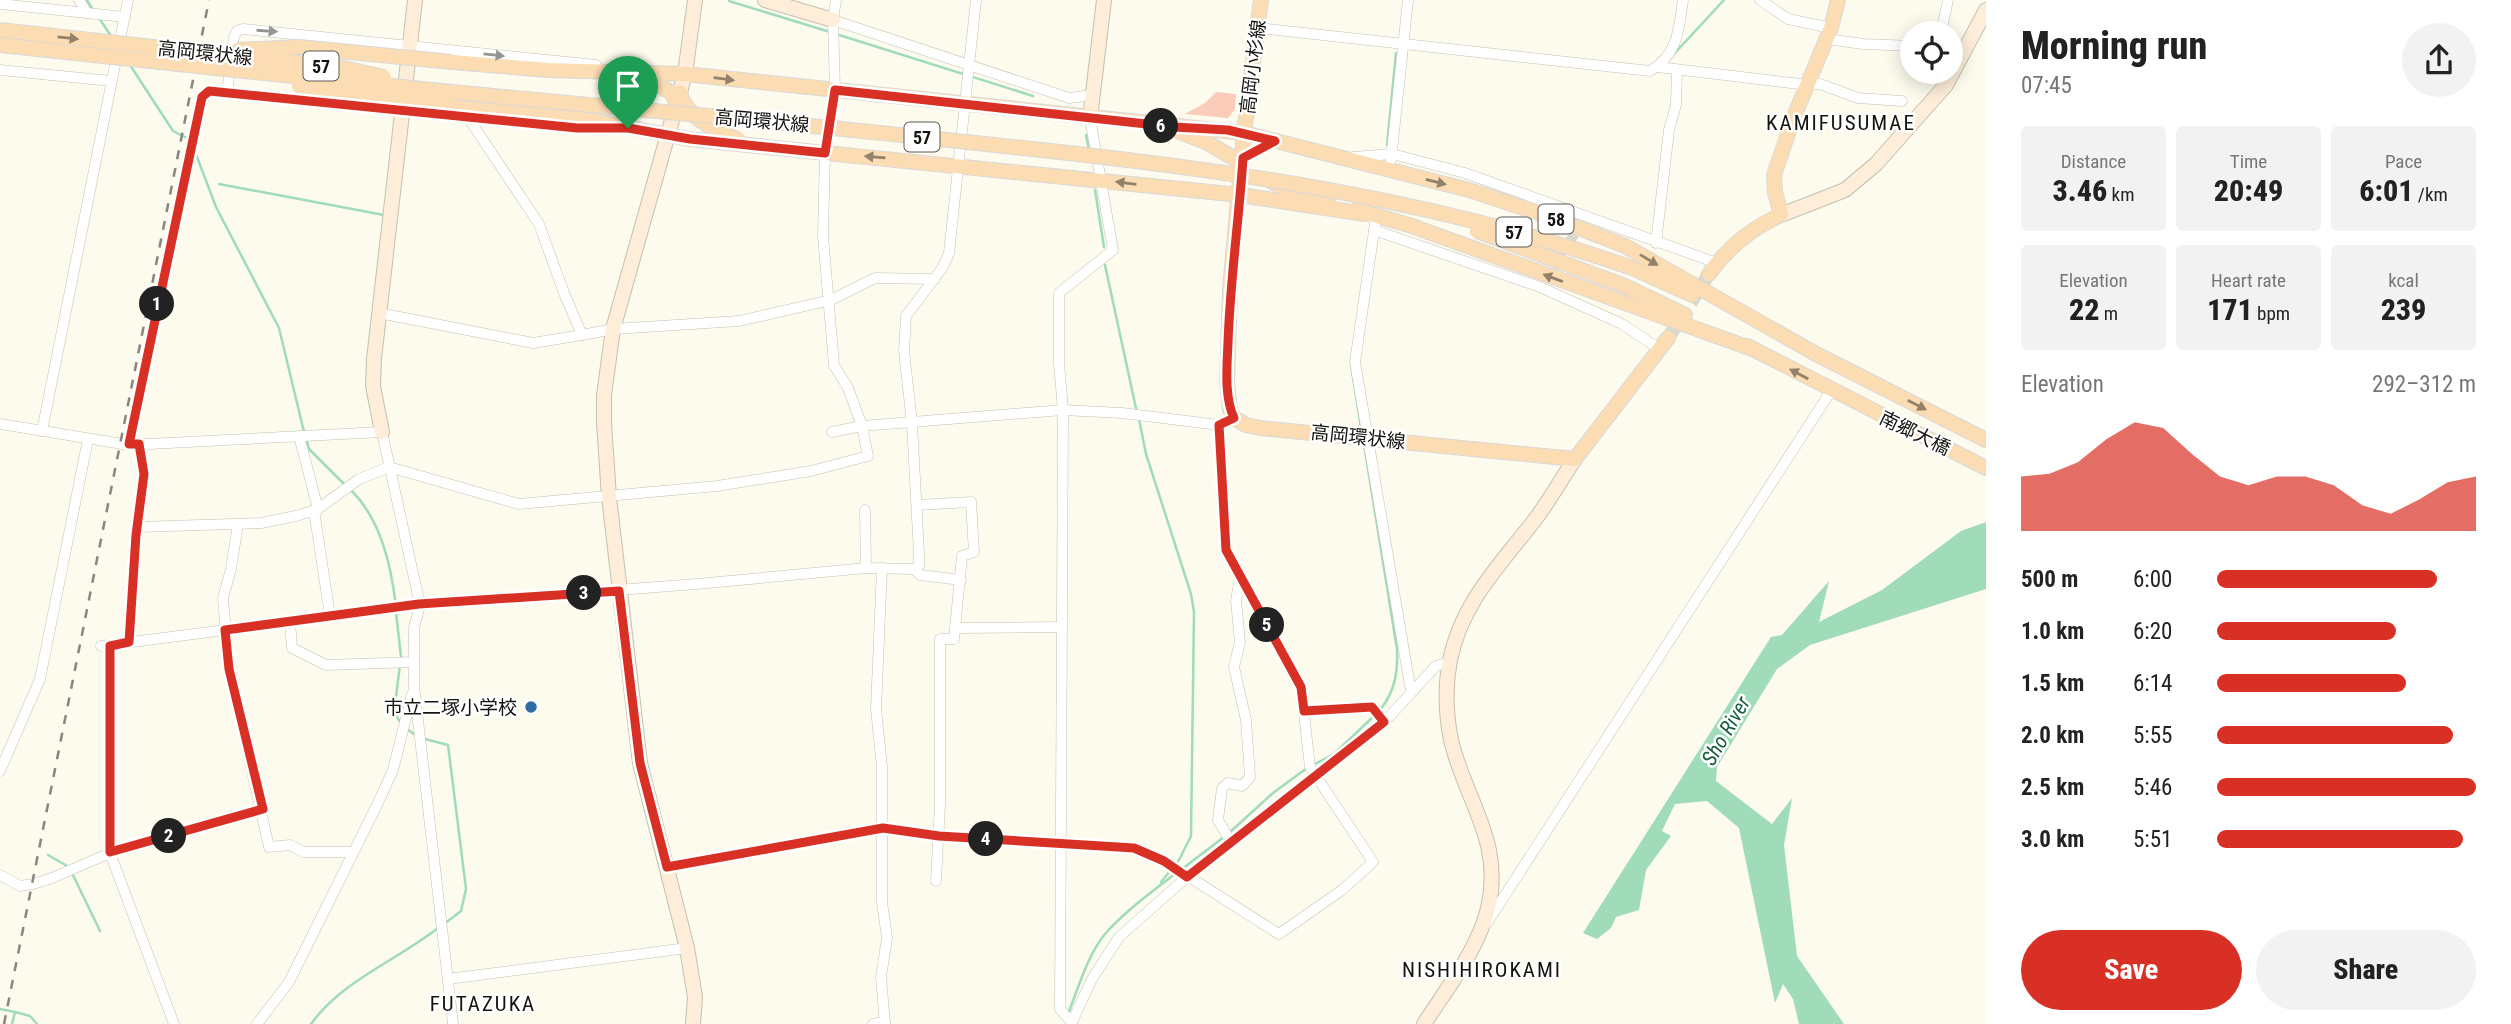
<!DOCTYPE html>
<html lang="en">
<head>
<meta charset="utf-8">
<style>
	:root { --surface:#fff; --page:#f2f2f2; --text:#222; --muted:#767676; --accent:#d93025 }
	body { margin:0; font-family:"Roboto Condensed","Noto Sans JP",sans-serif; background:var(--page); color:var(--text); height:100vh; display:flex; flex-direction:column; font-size:26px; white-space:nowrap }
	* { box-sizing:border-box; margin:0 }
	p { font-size:23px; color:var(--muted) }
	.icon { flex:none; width:38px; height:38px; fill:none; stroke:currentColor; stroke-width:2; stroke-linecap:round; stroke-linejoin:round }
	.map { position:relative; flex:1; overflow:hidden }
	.panel { display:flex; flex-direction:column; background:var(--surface); width:525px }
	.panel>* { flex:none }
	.buttons { position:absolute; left:1900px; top:21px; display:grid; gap:14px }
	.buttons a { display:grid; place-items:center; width:63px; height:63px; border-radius:50%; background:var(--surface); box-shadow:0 4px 18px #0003; font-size:35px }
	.pin { position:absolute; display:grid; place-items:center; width:60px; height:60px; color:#fff; margin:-72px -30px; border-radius:50% 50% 50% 0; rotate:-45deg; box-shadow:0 0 7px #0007 }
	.pin .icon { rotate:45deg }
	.km { position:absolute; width:35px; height:35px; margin:-18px; border-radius:50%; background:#222; color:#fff; font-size:19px; line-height:35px; text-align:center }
	.round { display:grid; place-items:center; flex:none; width:74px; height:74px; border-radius:37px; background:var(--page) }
	.head { display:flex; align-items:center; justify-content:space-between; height:119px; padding:0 35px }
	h1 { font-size:38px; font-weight:800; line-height:52px }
	.figures { display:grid; grid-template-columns:repeat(3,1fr); gap:10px; height:119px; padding:7px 35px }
	.figures div { display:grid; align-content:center; border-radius:7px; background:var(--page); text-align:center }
	.figures b { font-size:30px; font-weight:800 }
	.figures small { font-size:19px; font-weight:400 }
	.figures p { font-size:19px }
	.chart { height:196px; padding:14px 35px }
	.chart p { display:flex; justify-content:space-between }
	.chart svg { width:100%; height:126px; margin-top:7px; fill:var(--accent); opacity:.7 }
	.cta { display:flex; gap:14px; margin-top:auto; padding:14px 35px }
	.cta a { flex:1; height:80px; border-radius:42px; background:var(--accent); color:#fff; font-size:28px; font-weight:800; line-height:80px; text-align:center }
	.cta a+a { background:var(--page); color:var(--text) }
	ul { padding:0 35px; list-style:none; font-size:23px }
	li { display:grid; grid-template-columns:112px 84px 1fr; align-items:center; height:52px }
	li i { height:18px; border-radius:9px; background:var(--accent) }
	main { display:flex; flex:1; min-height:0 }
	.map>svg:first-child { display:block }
	.green { fill:#fbccb9 }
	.water { fill:#a0dbba }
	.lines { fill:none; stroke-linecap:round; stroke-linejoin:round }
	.stream { stroke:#a0dbba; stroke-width:2.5 }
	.street-tunnel { stroke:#dad8cc; stroke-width:10; stroke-dasharray:10 5; stroke-linecap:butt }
	.primary-tunnel { stroke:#dad8cc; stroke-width:14; stroke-dasharray:14 7; stroke-linecap:butt }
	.street-casing { stroke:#c3c1b3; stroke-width:11 }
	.secondary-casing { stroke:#c3c1b3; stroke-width:16 }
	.primary-casing { stroke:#d9d9d9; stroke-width:16 }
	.street { stroke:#fff; stroke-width:10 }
	.secondary { stroke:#fdedd9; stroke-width:14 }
	.primary { stroke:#fbdcb3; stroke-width:14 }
	.rail { stroke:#88867d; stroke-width:2.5; stroke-dasharray:9 9; stroke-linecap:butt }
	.primary-bridge-casing { stroke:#d9d9d9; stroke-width:16; stroke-linecap:butt }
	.primary-bridge { stroke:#fbdcb3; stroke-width:14 }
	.oneway { fill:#959593 }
	.oneway2 { fill:#938269 }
	.route-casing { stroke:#fff; stroke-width:14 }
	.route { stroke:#d93025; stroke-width:9 }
	.poi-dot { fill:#2d6da3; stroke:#fff; stroke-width:2.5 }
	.labels { text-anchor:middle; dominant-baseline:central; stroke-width:5; stroke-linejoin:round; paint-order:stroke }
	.shield { fill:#fff; stroke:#5a5a57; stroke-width:2 }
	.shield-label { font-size:18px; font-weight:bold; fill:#14130f }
	.street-label { font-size:19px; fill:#14130f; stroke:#fff }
	.poi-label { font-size:19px; fill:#14130f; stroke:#fff; text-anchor:end }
	.neighbourhood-label { font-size:21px; letter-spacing:2px; fill:#14130f; stroke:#fff }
	.water-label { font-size:21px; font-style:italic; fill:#175c3e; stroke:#fff }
</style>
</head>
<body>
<main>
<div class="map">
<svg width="1986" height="1024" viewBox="0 0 1986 1024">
	<rect width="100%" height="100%" fill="#fdfbed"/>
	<polygon class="green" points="1216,92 1236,94 1235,109 1228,118 1185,114 1205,103"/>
	<polygon class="water" points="1986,522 1986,589 1810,645 1777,669 1717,767 1716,781 1772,824 1792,798 1784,845 1797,956 1844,1024 1799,1024 1793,999 1783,984 1775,1003 1739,828 1707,801 1675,804 1662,831 1671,836 1646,870 1639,910 1616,917 1611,928 1597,939 1583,933 1771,637 1782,635 1829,581 1819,622 1882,590 1961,531"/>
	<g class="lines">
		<g class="stream">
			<polyline points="87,0 93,10"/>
			<polyline points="729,1 830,32"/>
			<polyline points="99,18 111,36"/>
			<polyline points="836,34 1033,96"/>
			<polyline points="1674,54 1724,0"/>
			<polyline points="130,65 173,131 191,140"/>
			<polyline points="1086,135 1089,150"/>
			<polyline points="1387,145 1396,53 1399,53"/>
			<polyline points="194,149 216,207 279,328 304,432"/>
			<polyline points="219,184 384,215"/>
			<polyline points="1095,190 1104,247"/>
			<polyline points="1105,265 1137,413"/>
			<polyline points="1351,364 1362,434"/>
			<polyline points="1139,419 1146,454 1191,594 1194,612 1191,836 1179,860 1161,882"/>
			<polyline points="306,438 309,449 346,486"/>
			<path d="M1364,444L1397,649C1398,673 1395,691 1380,710"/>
			<path d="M351,490C381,520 391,565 396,606"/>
			<polyline points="396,612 401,657 394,712 402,725"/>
			<polyline points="407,729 418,737"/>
			<polyline points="425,739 448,745 466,889 461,911 444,924"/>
			<polyline points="1313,765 1334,754 1375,715"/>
			<polyline points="1229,833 1273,793 1307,768"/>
			<polyline points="48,855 69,867"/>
			<polyline points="1182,869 1224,837"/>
			<polyline points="72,873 100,931"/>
			<polyline points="0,1009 15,1012"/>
			<path d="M1068,1014C1078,989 1087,956 1105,934C1125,911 1152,892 1176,873"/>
			<polyline points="12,1024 15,1012 30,1016 37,1024"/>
			<path d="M311,1024C343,980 396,961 438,928"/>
		</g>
		<polyline class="street-tunnel" points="1544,280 1582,223"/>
		<polyline class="primary-tunnel" points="1668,338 1709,274"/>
		<defs>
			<g id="street">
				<polyline points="79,0 87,13"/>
				<polyline points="1760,0 1788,19 1831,28"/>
				<polyline points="0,4 125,17"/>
				<polyline points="833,20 1069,98 1092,95"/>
				<path d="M1258,28L1650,71C1678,55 1679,29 1683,0"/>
				<polyline points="1941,33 1948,0"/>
				<polyline points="1827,39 1863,44 1913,46"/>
				<polyline points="1658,67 1808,85 1820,84 1858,98 1902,101"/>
				<polyline points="0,70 111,81"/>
				<polyline points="227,92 234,37 237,31 243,29 596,65"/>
				<polyline points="467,116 539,224 564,293 582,335 613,329 739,321 831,300 875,278 935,279"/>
				<polyline points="1354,157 1392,154 1465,173 1717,263"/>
				<polyline points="1391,160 1408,0"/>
				<polyline points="1376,217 1355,362 1410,686 1414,690"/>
				<polyline points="1374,230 1540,287 1622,324 1661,350"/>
				<polyline points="1656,243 1669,130 1676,105 1677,71"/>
				<polyline points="379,313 533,343 582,335"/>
				<polyline points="0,424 129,445 382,432 420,605 414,628 414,686 453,1024"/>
				<polyline points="42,431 128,0"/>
				<polyline points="832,432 862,426 1063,410 1122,413 1219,425 1224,422"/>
				<polyline points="299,436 318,509"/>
				<path d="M129,445L188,159C194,141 197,102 209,91L577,128H605"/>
				<polyline points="917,505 971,502 974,552 962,556 954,639 940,639 940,804 936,881"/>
				<polyline points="314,510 330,616"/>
				<polyline points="865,510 866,568"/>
				<polyline points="238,524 231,569 223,598 229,669 269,847 290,845 303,852 353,852"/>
				<polyline points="137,527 261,523 296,516 318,509 359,479 389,467 519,504 717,486 811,471 868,456 862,426 848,388 834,365 823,236 825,153 835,90 833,20 836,0"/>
				<polyline points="882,568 876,709 882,767 882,902 887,938 881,977 885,1024"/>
				<polyline points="914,569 920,575 961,580"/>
				<polyline points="290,622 292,648 326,665 414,662"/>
				<polyline points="956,628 1061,627"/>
				<polyline points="129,642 136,535 144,474 139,444"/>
				<polyline points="101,646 420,605 697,584 866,568 914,569 919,566 919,554 912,423 904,351 906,316 943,267 949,253 976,0"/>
				<polyline points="110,646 110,853 174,1024"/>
				<polyline points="1304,711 1372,707 1384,722"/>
				<polyline points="0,771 40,679 88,439"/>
				<polyline points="1231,842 1218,820 1222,788 1228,783 1242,786 1250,777 1246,720 1234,667 1240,642 1236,601 1240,576"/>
				<polyline points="667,867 883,828 938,836 1134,848 1164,861 1279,934 1342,890 1373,862 1310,767 1301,687 1225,550 1219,425"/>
				<polyline points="0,875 20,886 33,884 52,878 110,853 263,809"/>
				<polyline points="1487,923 1831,391"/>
				<polyline points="448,979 687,948"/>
				<polyline points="1072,1023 1060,1009 1063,410 1059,363 1059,293 1113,250 1090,118"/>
				<polyline points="257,1024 289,982 376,807 393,770 412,694"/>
				<polyline points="873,1024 885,1022"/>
				<polyline points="1071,1024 1092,979 1119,937 1187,877 1384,722 1436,666 1450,662"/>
			</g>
			<g id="secondary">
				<polyline points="765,0 833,20"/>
				<polyline points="1090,118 1104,0"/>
				<polyline points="1781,215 1845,190 1876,164 1946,85 1986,10"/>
				<polyline points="382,432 373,386 374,359 415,0"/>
				<polyline points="693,1024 695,997 687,948 640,763 609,497 604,423 604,395 613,329 685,74 695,0"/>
				<path d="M1424,1024C1447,988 1478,950 1488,908C1504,842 1465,800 1451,740C1446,715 1445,686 1450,660C1462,601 1502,563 1537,517C1551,498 1562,478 1575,459"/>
			</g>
			<g id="primary">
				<polyline points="1261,0 1244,133 1230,289 1227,382 1230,410 1234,418 1246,425 1260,428 1575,459 1668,338"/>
				<polyline points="452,62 548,70 685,74 1244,133 1469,190 1551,217 1625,246 1816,354 1986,440"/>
				<polyline points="641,75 672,93 677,105"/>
				<path d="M680,92C686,118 714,129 737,139"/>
				<polyline points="447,103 555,113 689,139 1240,195 1365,214"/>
				<polyline points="1180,132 1208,143 1242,163"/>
				<polyline points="1272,182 1288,190 1328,200"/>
				<polyline points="1357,210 1409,225 1755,350"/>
				<polyline points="1632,268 1692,295"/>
				<path d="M1709,274C1728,247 1752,228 1781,215L1775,192L1774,175L1793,119L1831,28L1838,0"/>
				<polyline points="1625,286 1685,315"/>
				<polyline points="1747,346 1986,468"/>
			</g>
		</defs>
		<use href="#street" class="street-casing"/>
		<use href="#secondary" class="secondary-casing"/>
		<use href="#primary" class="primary-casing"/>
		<use href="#street" class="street"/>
		<use href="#secondary" class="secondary"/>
		<use href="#primary" class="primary"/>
		<polyline class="rail" points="4,1024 209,0"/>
		<defs>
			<g id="primary-bridge">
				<polyline points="0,30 343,68 384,77"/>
				<path d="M0,45C247,72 495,97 743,119C836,128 930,138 1023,148C1230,170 1435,199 1632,268"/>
				<polyline points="237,50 299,47 452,62"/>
				<polyline points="299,86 447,103"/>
				<polyline points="1477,231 1625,286"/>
			</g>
		</defs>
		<use href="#primary-bridge" class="primary-bridge-casing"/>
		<use href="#primary-bridge" class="primary-bridge"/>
	</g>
	<defs><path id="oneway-solid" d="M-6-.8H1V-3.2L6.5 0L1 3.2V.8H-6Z" transform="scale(1.75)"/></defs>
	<g class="oneway">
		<use href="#oneway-solid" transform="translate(267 31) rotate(4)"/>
		<use href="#oneway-solid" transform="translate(494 55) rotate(6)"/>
	</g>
	<g class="oneway2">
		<use href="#oneway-solid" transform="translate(68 38) rotate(6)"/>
		<use href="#oneway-solid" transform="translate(724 79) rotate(7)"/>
		<use href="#oneway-solid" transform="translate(875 157) rotate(-175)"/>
		<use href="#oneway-solid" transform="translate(1436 182) rotate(14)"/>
		<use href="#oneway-solid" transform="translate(1126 183) rotate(-173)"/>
		<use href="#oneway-solid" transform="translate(1649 260) rotate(31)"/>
		<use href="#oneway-solid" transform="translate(1553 278) rotate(-160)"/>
		<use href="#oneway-solid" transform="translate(1799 374) rotate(-152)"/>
		<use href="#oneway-solid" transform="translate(1917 405) rotate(27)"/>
	</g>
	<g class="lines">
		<defs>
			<path id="route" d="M835,90L1174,127L1228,130L1275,141L1243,158C1239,220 1230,281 1228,343C1227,367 1224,396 1234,418L1219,425L1226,550L1301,687L1304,711L1372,707L1384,722L1187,877L1164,861L1134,848L939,836L883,828L667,867L640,763L619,591L419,604L225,630L229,669L263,809L110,852V646L129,642L136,535L144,474L139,444H129L202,97L209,91L577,128H628L690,139L825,153Z"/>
		</defs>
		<use href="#route" class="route-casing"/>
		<use href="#route" class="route"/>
	</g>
	<circle class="poi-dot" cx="531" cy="707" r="7"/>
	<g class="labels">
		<g class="shield">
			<rect x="303.5" y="51.5" width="35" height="29" rx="5"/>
			<rect x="904.5" y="122.5" width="35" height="29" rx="5"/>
			<rect x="1538.5" y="204.5" width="35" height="29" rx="5"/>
			<rect x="1496.5" y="217.5" width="35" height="29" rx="5"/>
		</g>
		<g class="shield-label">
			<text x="321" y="66">57</text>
			<text x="922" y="137">57</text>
			<text x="1556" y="219">58</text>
			<text x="1514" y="232">57</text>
		</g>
		<g class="street-label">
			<text transform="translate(205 53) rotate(6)">高岡環状線</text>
			<text transform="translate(1253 67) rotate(-83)">高岡小杉線</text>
			<text transform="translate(762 121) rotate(5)">高岡環状線</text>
			<text transform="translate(1915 433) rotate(26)">南郷大橋</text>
			<text transform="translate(1358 437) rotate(6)">高岡環状線</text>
		</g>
		<g class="poi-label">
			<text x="517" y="707">市立二塚小学校</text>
		</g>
		<g class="neighbourhood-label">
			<text x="1841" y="123">KAMIFUSUMAE</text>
			<text x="1482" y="970">NISHIHIROKAMI</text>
			<text x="483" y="1004">FUTAZUKA</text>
		</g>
		<g class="water-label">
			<text transform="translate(1726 731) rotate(-60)">Sho River</text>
		</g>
	</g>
</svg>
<div class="buttons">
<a><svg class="icon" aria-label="locate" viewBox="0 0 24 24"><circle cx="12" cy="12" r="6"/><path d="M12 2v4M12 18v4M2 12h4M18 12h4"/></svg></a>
</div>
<div class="pin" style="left:628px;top:128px;background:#1e9e55"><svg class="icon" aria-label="arrive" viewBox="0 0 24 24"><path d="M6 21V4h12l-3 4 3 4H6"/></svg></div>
<b class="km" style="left:157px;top:304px">1</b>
<b class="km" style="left:169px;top:836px">2</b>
<b class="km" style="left:584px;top:593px">3</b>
<b class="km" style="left:986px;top:839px">4</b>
<b class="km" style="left:1267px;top:625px">5</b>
<b class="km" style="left:1161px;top:126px">6</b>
</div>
<section class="panel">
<div class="head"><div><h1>Morning run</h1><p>07:45</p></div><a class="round"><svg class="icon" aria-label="share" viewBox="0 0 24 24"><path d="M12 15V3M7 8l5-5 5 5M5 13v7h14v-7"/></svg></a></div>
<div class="figures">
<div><p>Distance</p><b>3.46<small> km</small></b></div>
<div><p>Time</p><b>20:49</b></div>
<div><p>Pace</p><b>6:01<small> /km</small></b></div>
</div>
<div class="figures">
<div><p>Elevation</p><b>22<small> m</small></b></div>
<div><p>Heart rate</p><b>171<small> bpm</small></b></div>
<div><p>kcal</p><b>239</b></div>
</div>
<div class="chart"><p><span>Elevation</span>292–312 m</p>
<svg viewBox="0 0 160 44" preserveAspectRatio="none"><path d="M0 44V25L10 24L20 20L30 12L40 6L50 8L60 17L70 25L80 28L90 25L100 25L110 28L120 35L130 38L140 33L150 27L160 25V44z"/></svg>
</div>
<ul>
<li><b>500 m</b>6:00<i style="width:85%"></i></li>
<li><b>1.0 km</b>6:20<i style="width:69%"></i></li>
<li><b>1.5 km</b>6:14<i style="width:73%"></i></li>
<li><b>2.0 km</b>5:55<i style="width:91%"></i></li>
<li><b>2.5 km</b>5:46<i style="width:100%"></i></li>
<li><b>3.0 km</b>5:51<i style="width:95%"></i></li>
</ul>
<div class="cta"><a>Save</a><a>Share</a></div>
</section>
</main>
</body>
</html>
